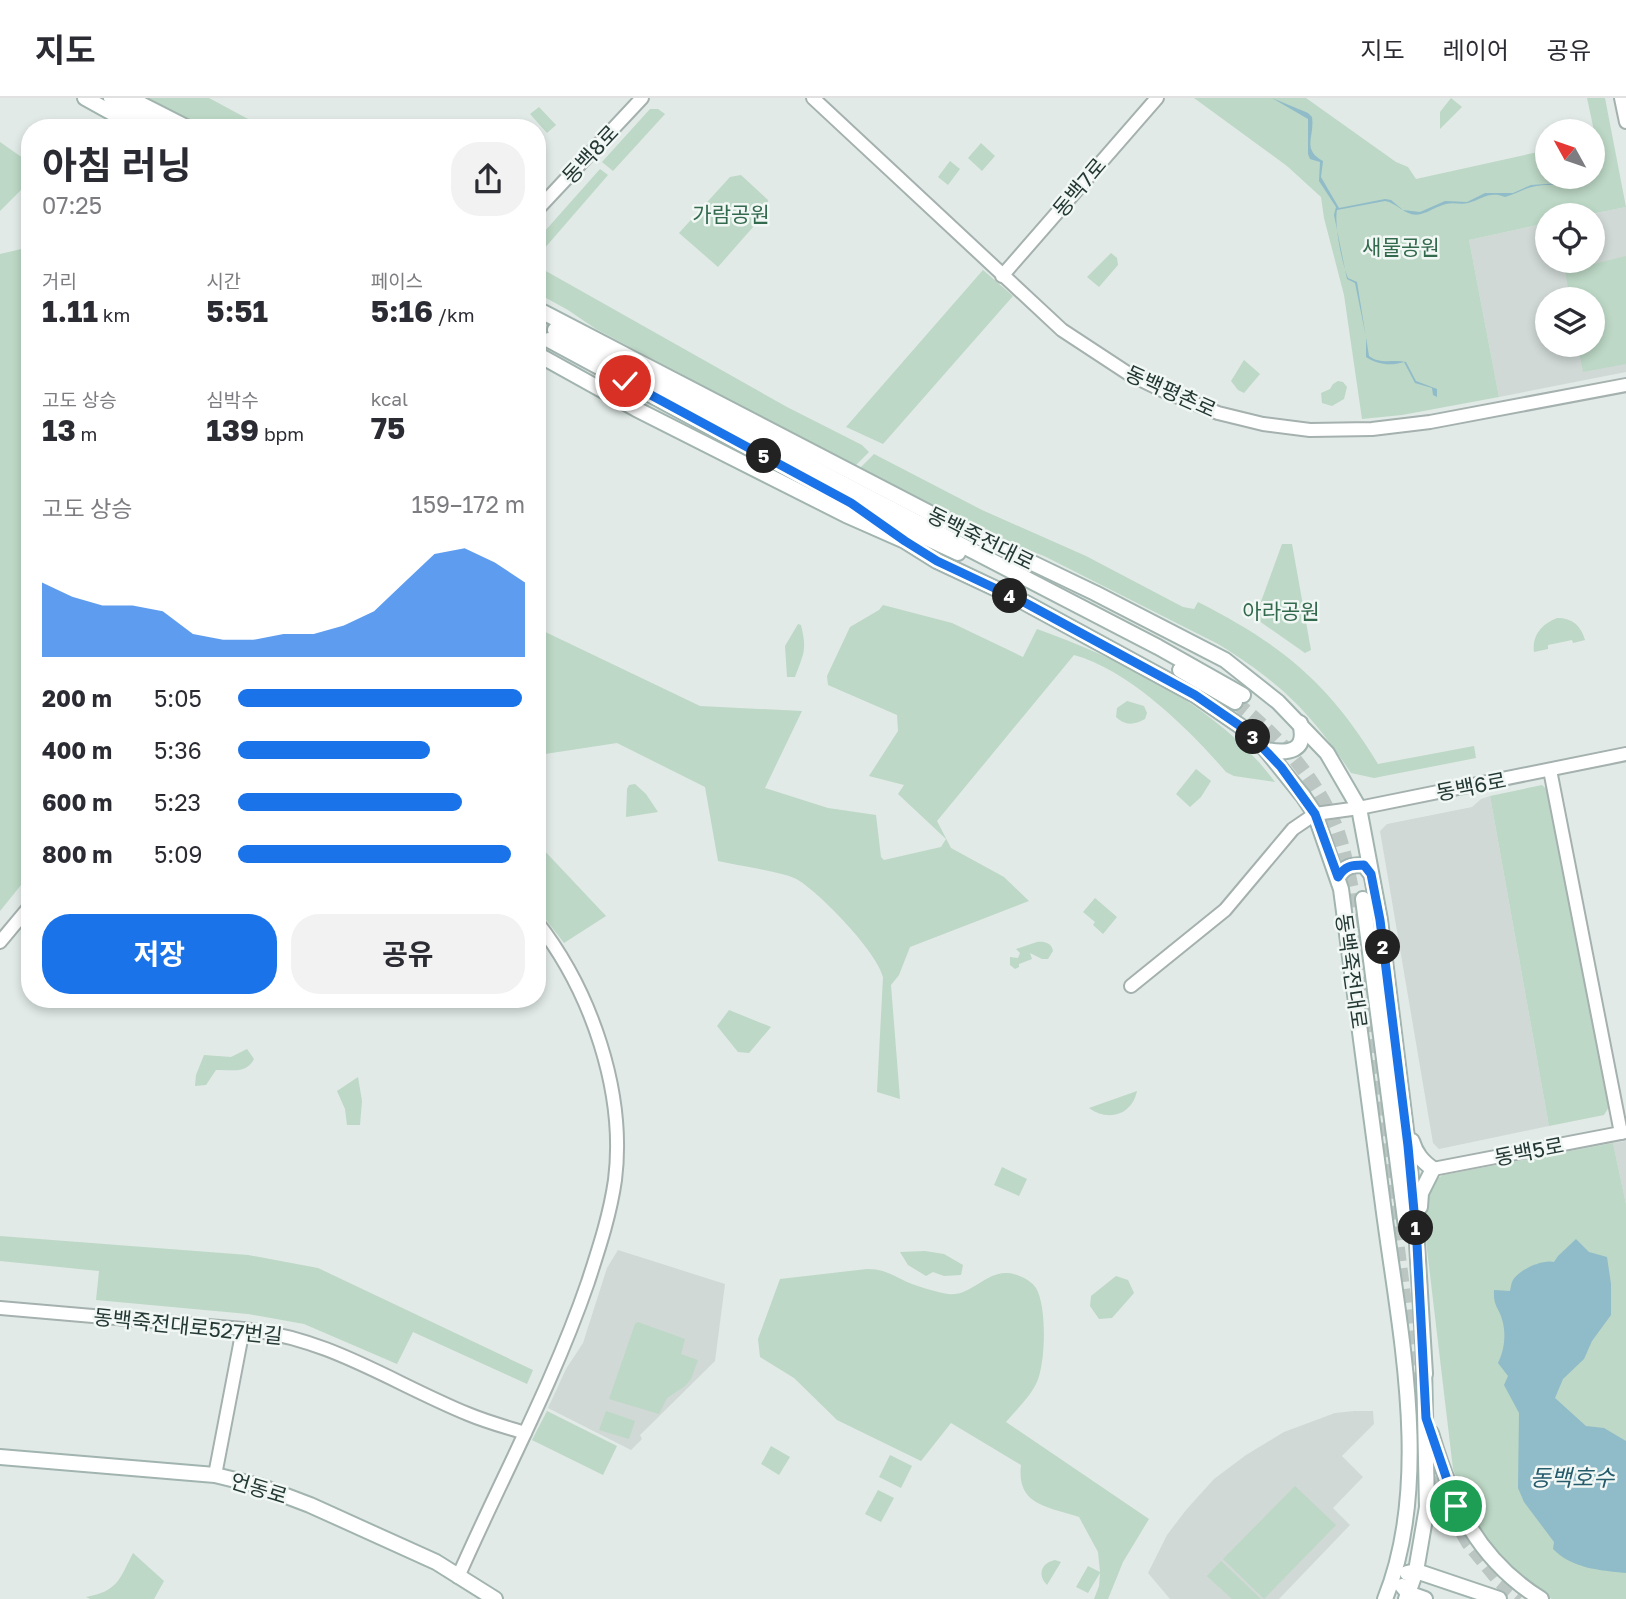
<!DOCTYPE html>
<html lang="ko">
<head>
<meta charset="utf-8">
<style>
	:root { --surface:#fff; --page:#f2f2f3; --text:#2b2b33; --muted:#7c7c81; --line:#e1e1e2; --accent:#1a73e8 }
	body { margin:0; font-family:"Golos Text","Noto Sans KR",sans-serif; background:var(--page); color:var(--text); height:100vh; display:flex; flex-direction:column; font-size:26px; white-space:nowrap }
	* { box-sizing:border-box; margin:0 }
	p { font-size:23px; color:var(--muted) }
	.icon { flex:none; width:38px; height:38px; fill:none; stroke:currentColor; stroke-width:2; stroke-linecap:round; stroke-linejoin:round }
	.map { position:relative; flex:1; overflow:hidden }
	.details { position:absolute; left:21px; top:21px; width:525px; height:889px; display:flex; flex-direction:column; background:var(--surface); border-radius:28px; box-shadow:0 4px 10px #0003 }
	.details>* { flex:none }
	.needle { width:46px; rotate:310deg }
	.controls { position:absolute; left:1535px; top:21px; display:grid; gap:14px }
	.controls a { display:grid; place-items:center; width:70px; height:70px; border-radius:50%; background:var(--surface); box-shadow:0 4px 10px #0003; font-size:35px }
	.pin { position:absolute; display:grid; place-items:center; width:60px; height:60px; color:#fff; margin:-30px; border:4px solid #fff; border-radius:50%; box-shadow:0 2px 7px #0007 }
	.km { position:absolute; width:35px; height:35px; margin:-18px; border-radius:50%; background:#222; color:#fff; font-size:19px; line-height:35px; text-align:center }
	.round { display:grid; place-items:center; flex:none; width:74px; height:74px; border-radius:28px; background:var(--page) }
	.head { display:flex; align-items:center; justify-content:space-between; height:119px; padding:0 21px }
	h1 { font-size:38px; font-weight:700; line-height:52px }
	.metrics { display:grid; grid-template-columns:repeat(3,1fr); gap:10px; height:119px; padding:7px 21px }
	.metrics div { display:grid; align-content:center }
	.metrics b { font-size:30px; font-weight:700 }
	.metrics small { font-size:19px; font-weight:400 }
	.metrics p { font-size:19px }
	.chart { height:196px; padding:14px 21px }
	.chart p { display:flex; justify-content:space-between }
	.chart svg { width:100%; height:126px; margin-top:7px; fill:var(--accent); opacity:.7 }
	.button { display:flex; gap:14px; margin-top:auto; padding:14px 21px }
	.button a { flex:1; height:80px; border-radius:28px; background:var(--accent); color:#fff; font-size:28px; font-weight:700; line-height:80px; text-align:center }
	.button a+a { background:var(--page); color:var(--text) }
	ul { padding:0 21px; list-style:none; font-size:23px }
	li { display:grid; grid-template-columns:112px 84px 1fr; align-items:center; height:52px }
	li i { height:18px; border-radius:9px; background:var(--accent) }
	header { display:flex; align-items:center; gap:42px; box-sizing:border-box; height:98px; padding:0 35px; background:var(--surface); border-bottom:2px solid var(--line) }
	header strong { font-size:33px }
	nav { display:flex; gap:38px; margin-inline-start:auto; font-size:24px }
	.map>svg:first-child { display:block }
	.built { fill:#d0d9d6; fill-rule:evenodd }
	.green { fill:#bdd8c6 }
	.water { fill:#90bbc8 }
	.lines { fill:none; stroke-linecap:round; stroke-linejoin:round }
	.secondary-tunnel { stroke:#bbc6c3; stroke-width:14; stroke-dasharray:14 7; stroke-linecap:butt }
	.tertiary-casing { stroke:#a5b1ae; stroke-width:16 }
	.secondary-casing { stroke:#a2b4af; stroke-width:18 }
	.tertiary { stroke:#fff; stroke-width:12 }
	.secondary { stroke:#fff; stroke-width:14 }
	.route-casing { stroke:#fff; stroke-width:14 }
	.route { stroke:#1a73e8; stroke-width:9 }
	.labels { text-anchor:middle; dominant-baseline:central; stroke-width:5; stroke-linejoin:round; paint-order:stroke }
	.street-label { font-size:21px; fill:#243834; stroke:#f1f7f4 }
	.park-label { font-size:21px; fill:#336a4d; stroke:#f1f7f4 }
	.water-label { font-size:23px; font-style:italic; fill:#265b6c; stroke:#f1f7f4 }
</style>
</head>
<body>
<header>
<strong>지도</strong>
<nav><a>지도</a><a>레이어</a><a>공유</a></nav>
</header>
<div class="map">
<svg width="1626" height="1501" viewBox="0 0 1626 1501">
	<rect width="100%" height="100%" fill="#e1eae7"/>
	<g class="built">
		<path d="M1626,109V274L1499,299L1469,142L1547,125V163H1592V117H1586ZM1547,201H1592V247H1547Z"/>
		<polygon points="1490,698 1549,1028 1439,1051 1433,1045 1380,733 1387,726 1472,709 1481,701"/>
		<polygon points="1626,1043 1626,1106 1613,1045"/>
		<polygon points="618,1152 725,1186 715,1263 640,1337 642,1341 631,1352 548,1310 566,1271 583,1245 607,1170"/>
		<polygon points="1354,1313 1373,1313 1374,1326 1342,1358 1363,1379 1333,1410 1350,1427 1279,1501 1170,1501 1148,1475 1167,1437 1186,1412 1214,1381 1246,1357 1284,1334 1335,1315"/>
	</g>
	<g class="green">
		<polygon points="148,0 209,0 265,30 203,30"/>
		<polygon points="1194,0 1306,0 1396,64 1408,69 1416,81 1547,52 1547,79 1592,79 1593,43 1596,42 1587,0 1605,0 1626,109 1586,117 1547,117 1547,125 1469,142 1499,299 1402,317 1362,321 1344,197 1324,120 1321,99 1287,68"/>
		<polygon points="1451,0 1462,9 1440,31 1440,14"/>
		<polygon points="539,9 556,27 547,35 530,16"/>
		<polygon points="650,11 658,11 665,16 613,73 602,64"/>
		<polygon points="0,44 30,65 30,83 0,113"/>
		<polygon points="981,45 995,58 982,73 968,60"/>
		<polygon points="950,63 960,71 948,87 938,79"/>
		<polygon points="600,71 608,77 537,159 537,142"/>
		<polygon points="741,77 768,102 767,113 718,169 679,135 730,79"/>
		<polygon points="30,149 30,776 0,813 0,156"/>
		<polygon points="1111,155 1117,160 1118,167 1099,189 1087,179"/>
		<polygon points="1626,158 1626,266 1583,274 1578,247 1592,247 1592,201 1570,201 1565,173"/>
		<polygon points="537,168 787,309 862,347 869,354 855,368 596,231 568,212 537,195"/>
		<polygon points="983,172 1013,198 883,346 846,329"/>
		<polygon points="1244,262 1260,276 1244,295 1238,292 1231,283"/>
		<polygon points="1338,283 1343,284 1347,289 1344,301 1332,308 1322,305 1321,295 1330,291 1333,286"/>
		<path d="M874,356L982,412L1086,458L1183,509L1194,511L1198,504C1281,546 1329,585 1378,666L1474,648L1476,660L1374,680L1351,675C1311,615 1280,584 1218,546L1044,458L992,438L860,370Z"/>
		<polygon points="1282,446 1292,446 1311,552 1305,555 1255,520"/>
		<path d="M883,507L952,525L1023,559L1037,531C1123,562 1220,609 1275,684L1234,678L1226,674C1189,631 1129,572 1074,557L937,723L951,750L1004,779L1029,803L910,849L899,877L891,887L900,1001L877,994L883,879C877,854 821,796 798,782C786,774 734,767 718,763L705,689L617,645L545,656L537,651V530L700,608L802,613L765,690L828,710L876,717L881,759L884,762L941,749L946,741L898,696L904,687L869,678L898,633L897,617L828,587L827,578L850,529L879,512Z"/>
		<path d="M1557,520C1573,520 1581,528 1585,542L1573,545L1572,542L1548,547V551L1534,554C1532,537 1542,526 1557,520Z"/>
		<path d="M798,526L801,527C807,552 804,555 795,579H787L785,548Z"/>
		<path d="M1127,603L1144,608L1147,615L1145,621C1134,627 1125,628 1116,619L1117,610Z"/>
		<polygon points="1196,671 1211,683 1201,699 1190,709 1176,696"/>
		<polygon points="635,686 646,696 658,714 626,719 627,691 629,687"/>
		<polygon points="1542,687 1550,694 1609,1009 1604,1017 1549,1028 1490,698"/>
		<polygon points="540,748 606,818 564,845 537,810 537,751"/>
		<polygon points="1095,800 1117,819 1103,836 1093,827 1095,824 1083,814"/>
		<path d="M1037,844C1044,843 1052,845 1053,853L1048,861H1042L1030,855L1032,861L1019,866V869L1015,871L1010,867V859L1018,860L1020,855L1016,851Z"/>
		<polygon points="729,912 771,929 749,955 738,954 717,928"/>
		<path d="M247,951L254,961C246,977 230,971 216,972L206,987L195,988L196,977L204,957L231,959Z"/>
		<polygon points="358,979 362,1003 360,1027 347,1027 345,1011 337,993"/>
		<path d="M1137,993C1132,1017 1108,1024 1089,1010Z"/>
		<polygon points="1613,1045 1626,1106 1626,1501 1552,1501 1537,1493 1497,1456 1470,1415 1453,1371 1422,1109 1433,1083 1443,1077"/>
		<polygon points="1002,1069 1027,1081 1019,1098 994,1087"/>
		<polygon points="0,1138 248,1157 318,1170 533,1272 527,1286 413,1234 397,1266 304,1226 248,1216 96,1202 99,1173 0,1163"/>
		<polygon points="925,1153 944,1156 963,1167 961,1177 944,1178 933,1174 926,1178 908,1167 900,1154"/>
		<path d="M867,1171C887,1171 894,1179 912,1186C923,1190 937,1194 948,1196C970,1199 986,1173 1008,1175C1018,1176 1031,1182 1036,1190C1047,1208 1046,1267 1036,1286C1029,1300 1016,1312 1006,1324L1149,1421L1123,1464L1108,1501H1094L1099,1488L1100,1475L1088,1495L1076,1489L1088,1468L1100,1474L1098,1454L1079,1419C1049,1409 1016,1408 1021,1367L951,1325L921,1363L837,1322L794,1280L760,1259L758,1241L780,1181Z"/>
		<polygon points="1116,1178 1128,1182 1134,1195 1112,1220 1099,1221 1090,1208 1091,1198"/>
		<polygon points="638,1224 685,1241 681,1256 698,1262 691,1281 685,1288 667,1300 659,1316 609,1301 635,1226"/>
		<polygon points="547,1313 617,1348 603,1377 532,1342"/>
		<polygon points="606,1313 635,1323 629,1341 599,1332"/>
		<polygon points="771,1348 790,1359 779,1377 761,1366"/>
		<polygon points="890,1357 912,1368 901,1390 879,1379"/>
		<polygon points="1295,1388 1336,1427 1264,1501 1223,1461"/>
		<polygon points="878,1392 894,1400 881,1424 865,1416"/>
		<path d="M133,1455L164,1483L154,1501H90L86,1499C118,1493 119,1482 133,1455Z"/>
		<path d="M1055,1462L1061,1464L1047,1487C1037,1477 1041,1465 1055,1462Z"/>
		<polygon points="1221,1463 1261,1501 1232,1501 1207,1478"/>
	</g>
	<g class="water">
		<path d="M1272,0L1308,15L1312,19C1315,39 1301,51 1323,63L1321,79L1339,110L1385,101L1391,102L1403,112L1420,114L1445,103L1467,104L1485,95H1513L1531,87L1561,85L1582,79C1567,91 1549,84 1532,89C1523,91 1514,97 1505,99C1489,93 1483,101 1468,105C1461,107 1454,104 1446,106C1437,108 1429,114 1421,116C1406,120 1398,105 1385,103L1337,112C1334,127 1342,165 1348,180L1357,184L1369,258C1381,267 1393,261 1406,264L1416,283L1437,291V299L1433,297L1432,290L1415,285L1404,264C1391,268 1378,267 1366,259V239L1355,185L1347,181L1334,117L1336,109L1319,83L1320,64L1310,61L1308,56V21Z"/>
		<path d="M1576,1141L1589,1154L1607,1159L1611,1186V1217L1592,1243L1584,1261L1563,1281L1555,1300L1586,1328L1604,1330L1626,1343V1475C1599,1472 1573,1471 1553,1451L1554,1444L1524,1404L1518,1390L1519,1315L1504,1287L1508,1278L1498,1265C1504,1253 1506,1238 1503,1225C1500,1210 1493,1210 1494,1192L1510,1193C1511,1189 1511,1185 1513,1182C1520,1171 1543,1161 1554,1164L1558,1158Z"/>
	</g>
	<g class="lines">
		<g class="secondary-tunnel">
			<polyline points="537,223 555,232"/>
			<path d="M1235,604C1277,637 1312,675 1334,724C1343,744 1347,769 1352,791L1417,1299L1421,1321"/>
			<polyline points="1430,1358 1437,1390 1468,1445 1500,1484 1520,1501"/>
		</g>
		<defs>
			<g id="tertiary">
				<polyline points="813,0 1062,232 1129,276 1166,294 1218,315 1263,326 1310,332 1372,331 1430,324 1626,287"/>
				<polyline points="1621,0 1626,24"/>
				<polyline points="537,112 642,0"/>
				<polyline points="1002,178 1157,0"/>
				<polyline points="1550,672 1621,1035"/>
				<polyline points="0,844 30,808"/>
				<polyline points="1131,888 1225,812 1293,731 1315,716 1359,710 1626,656"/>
				<polyline points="1433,1071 1626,1034"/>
				<path d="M0,1210L243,1231C330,1240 390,1284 468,1316C487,1324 506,1329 525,1335"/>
				<polyline points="215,1377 243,1231"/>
				<path d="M458,1479C501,1381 553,1286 588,1184C599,1150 610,1117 615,1082C626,994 591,893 537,824"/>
			</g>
			<g id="secondary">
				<polyline points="85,0 139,30"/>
				<polyline points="111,0 166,30"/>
				<polyline points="129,0 188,30"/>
				<polyline points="537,211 949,425 1095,495 1225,562 1278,604 1327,655 1359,710 1380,822 1408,1048 1417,1146 1425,1276"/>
				<polyline points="555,232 840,384 1158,549 1243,597"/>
				<polyline points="549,242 851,405 958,455"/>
				<path d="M537,256L636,311L846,417L905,443L937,463L1022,503L1195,597L1246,632L1266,652L1303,698L1315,716L1341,791C1355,896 1369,1002 1383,1107C1399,1231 1433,1382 1385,1501"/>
				<polyline points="1180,572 1235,604"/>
				<path d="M1266,652C1288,656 1308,654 1300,625"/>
				<path d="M1338,779C1345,768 1351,767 1364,767L1371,776"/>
				<polyline points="1363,801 1406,1129"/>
				<path d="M1412,1043C1416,1056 1422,1063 1433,1071L1421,1095L1420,1109"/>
				<path d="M1431,1335C1452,1405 1477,1461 1541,1501"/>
				<polyline points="0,1359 215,1377 260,1388 310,1407 436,1464 495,1501"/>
				<polyline points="1407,1475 1416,1473 1499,1501"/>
				<polyline points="1402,1488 1408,1495 1425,1501"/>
				<polyline points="1406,1501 1416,1473 1427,1409 1424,1267"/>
			</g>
		</defs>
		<use href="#tertiary" class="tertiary-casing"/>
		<use href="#secondary" class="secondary-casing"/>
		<use href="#tertiary" class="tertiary"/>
		<use href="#secondary" class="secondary"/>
	</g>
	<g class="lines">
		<defs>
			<path id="route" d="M625,283L851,405L905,443L937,463L1022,503L1195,597L1246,632L1281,669L1315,716L1338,779C1345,768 1351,767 1364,767L1371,776L1380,822L1408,1048L1417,1146L1426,1320L1456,1408"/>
		</defs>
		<use href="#route" class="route-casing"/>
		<use href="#route" class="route"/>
	</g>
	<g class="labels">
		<g class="street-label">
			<text transform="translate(590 56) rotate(-47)">동백8로</text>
			<text transform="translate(1079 89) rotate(-50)">동백7로</text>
			<text transform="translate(1171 293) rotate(24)">동백평촌로</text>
			<text transform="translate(981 440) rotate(26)">동백죽전대로</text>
			<text transform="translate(1471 688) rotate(-11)">동백6로</text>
			<text transform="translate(1352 873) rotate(82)">동백죽전대로</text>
			<text transform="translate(1529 1053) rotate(-11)">동백5로</text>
			<text transform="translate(188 1228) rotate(6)">동백죽전대로527번길</text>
			<text transform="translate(259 1390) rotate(17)">언동로</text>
		</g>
		<g class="park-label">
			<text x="731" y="116">가람공원</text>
			<text x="1401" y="149">새물공원</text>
			<text x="1281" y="513">아라공원</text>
		</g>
		<g class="water-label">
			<text x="1572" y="1379">동백호수</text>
		</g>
	</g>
</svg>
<div class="controls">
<a><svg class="needle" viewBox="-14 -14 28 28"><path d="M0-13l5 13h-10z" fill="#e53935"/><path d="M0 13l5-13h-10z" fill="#7c7c81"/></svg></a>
<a><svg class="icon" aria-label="locate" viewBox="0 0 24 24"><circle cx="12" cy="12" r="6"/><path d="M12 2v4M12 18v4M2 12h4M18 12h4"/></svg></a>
<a><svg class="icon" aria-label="layers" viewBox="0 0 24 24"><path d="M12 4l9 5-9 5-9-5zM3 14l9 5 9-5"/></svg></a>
</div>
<div class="pin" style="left:1456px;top:1408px;background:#1e9e55"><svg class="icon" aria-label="arrive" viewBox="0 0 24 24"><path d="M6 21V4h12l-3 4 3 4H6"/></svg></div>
<div class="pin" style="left:625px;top:283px;background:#d93025"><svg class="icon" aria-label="check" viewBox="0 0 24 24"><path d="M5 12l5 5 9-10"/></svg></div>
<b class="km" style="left:1416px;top:1130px">1</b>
<b class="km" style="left:1383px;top:849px">2</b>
<b class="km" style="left:1253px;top:639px">3</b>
<b class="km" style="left:1010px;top:498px">4</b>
<b class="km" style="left:764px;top:358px">5</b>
<section class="details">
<div class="head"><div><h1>아침 러닝</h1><p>07:25</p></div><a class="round"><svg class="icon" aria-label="share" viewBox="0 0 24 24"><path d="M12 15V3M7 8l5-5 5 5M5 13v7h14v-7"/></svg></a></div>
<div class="metrics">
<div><p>거리</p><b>1.11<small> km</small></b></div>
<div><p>시간</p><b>5:51</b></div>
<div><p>페이스</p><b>5:16<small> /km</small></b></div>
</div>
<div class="metrics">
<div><p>고도 상승</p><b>13<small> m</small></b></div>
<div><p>심박수</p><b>139<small> bpm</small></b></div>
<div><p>kcal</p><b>75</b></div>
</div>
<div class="chart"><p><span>고도 상승</span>159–172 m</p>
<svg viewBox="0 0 160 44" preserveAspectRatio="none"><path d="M0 44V18L10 23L20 26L30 26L40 28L50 36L60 38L70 38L80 36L90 36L100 33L110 28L120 18L130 8L140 6L150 11L160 18V44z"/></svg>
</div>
<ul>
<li><b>200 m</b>5:05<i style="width:99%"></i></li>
<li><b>400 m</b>5:36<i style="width:67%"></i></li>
<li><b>600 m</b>5:23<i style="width:78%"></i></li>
<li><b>800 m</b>5:09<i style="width:95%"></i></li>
</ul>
<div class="button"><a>저장</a><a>공유</a></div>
</section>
</div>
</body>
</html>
